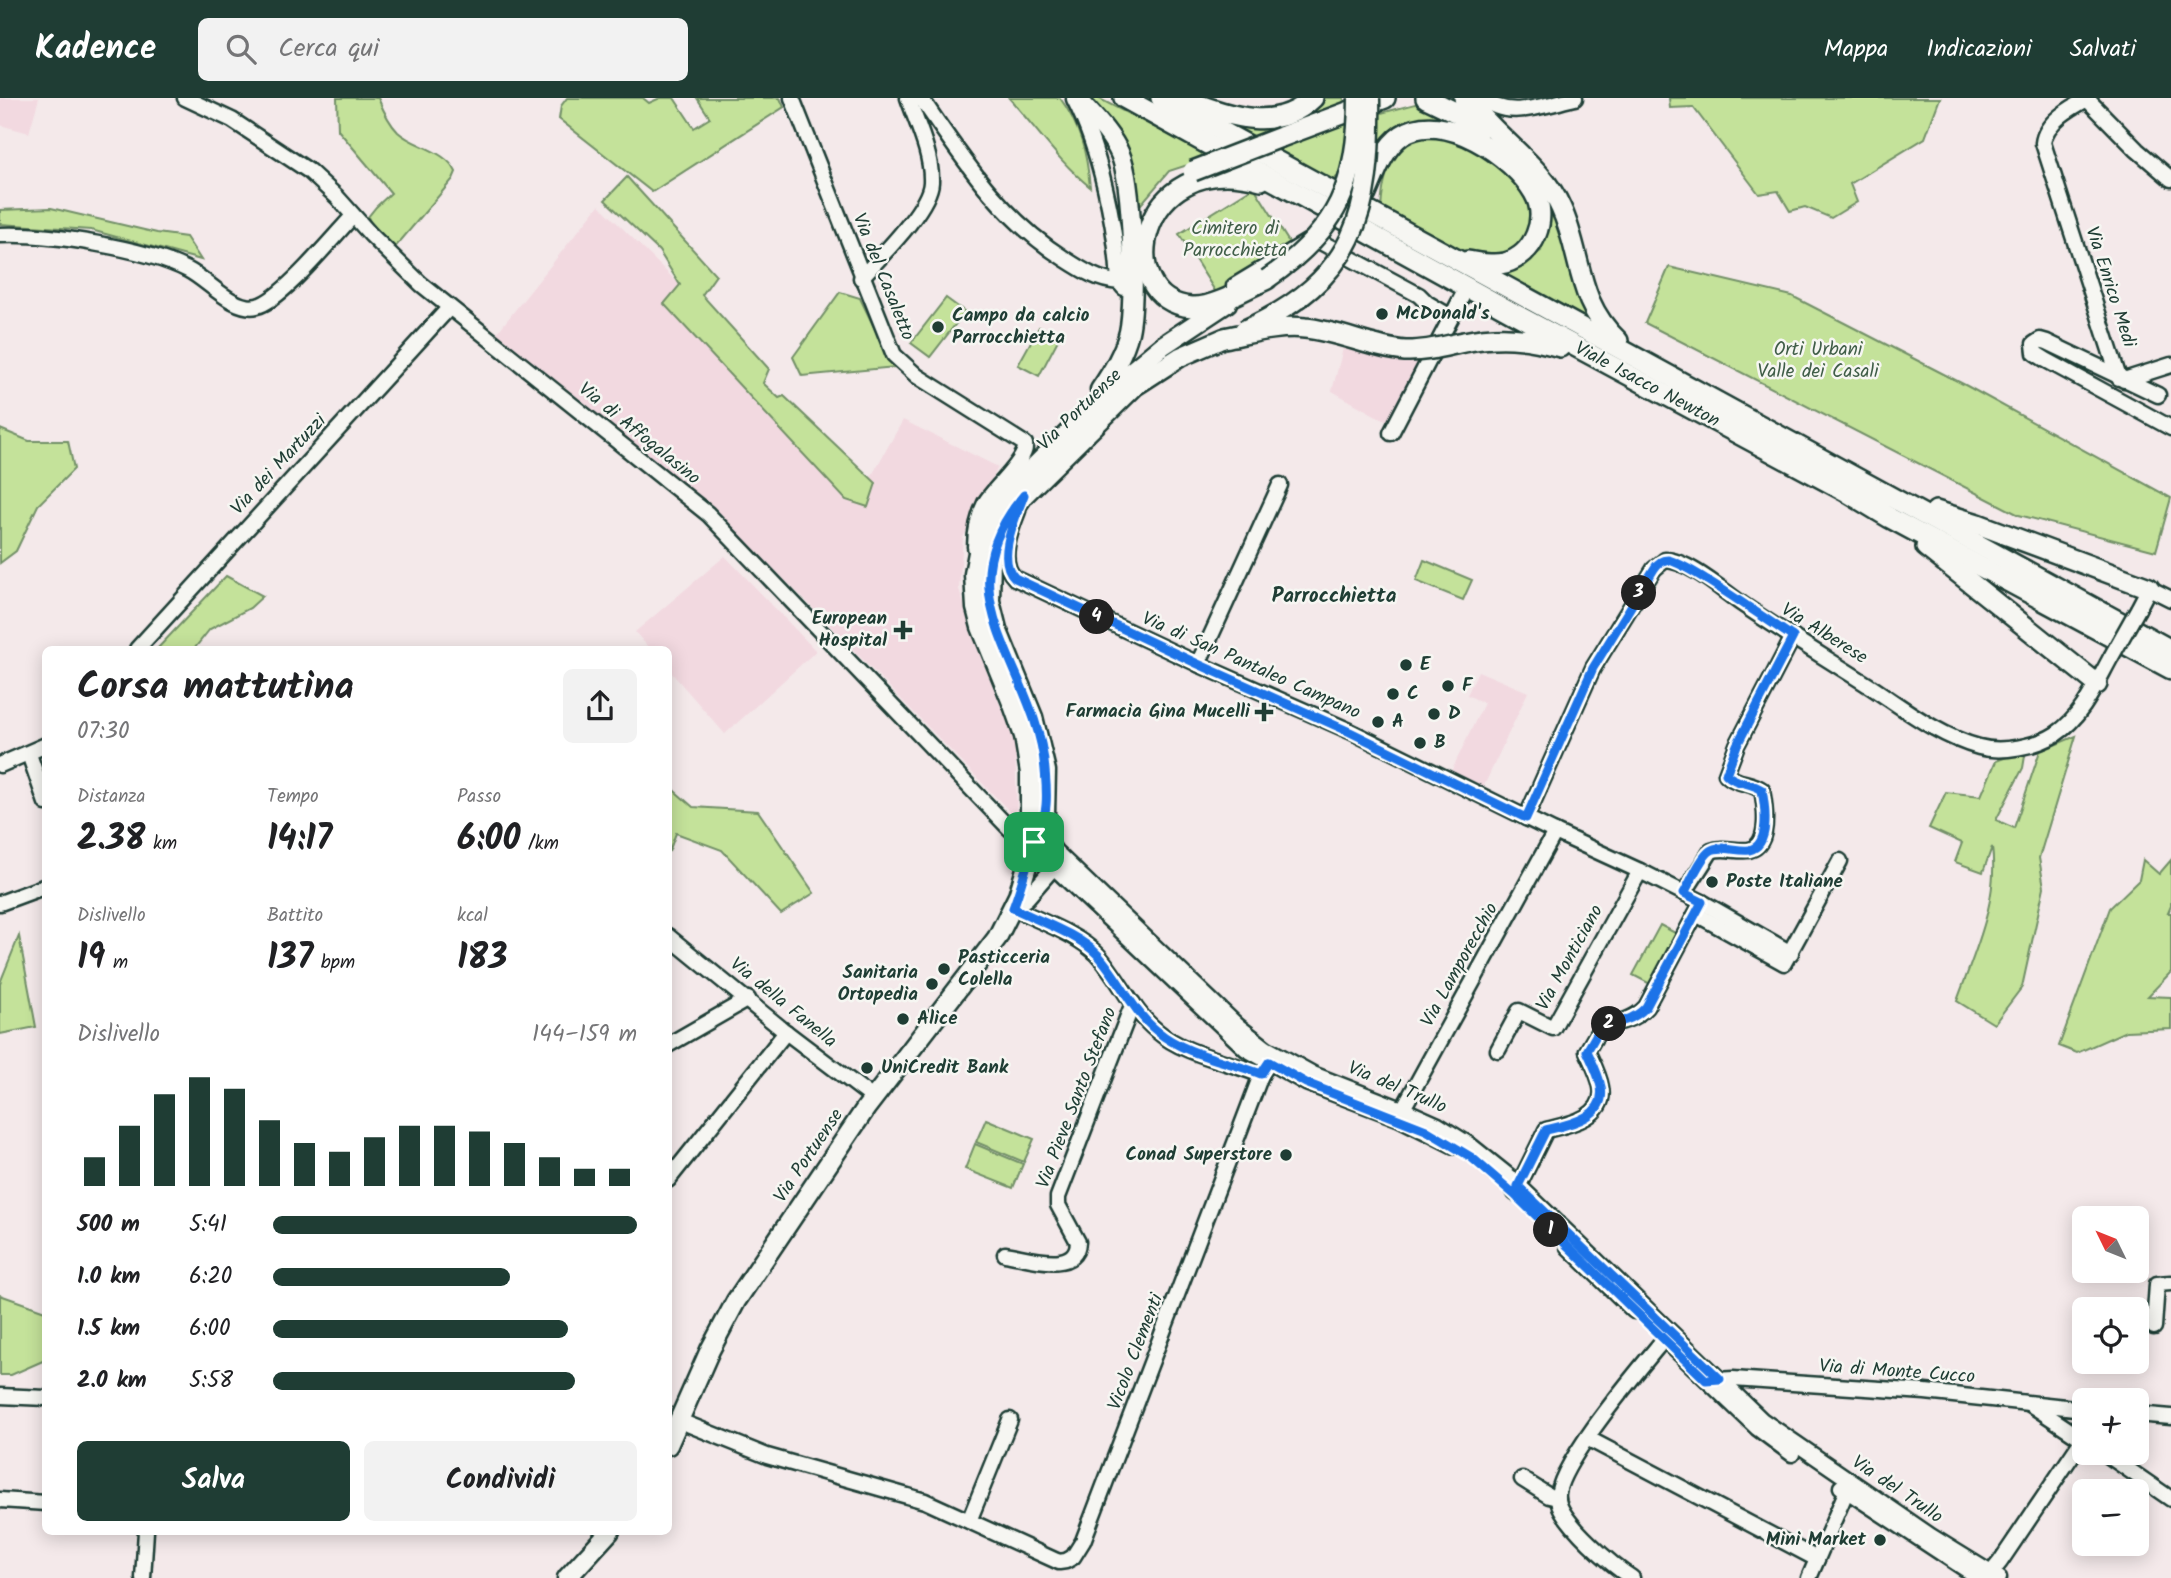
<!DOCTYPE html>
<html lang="it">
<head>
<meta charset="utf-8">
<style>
	:root { --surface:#fff; --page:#f2f2f2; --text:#202124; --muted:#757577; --accent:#1f3d34 }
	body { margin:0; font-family:Kalam,sans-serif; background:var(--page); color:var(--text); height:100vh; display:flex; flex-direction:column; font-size:26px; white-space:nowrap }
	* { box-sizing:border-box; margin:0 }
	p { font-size:23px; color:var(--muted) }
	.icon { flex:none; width:38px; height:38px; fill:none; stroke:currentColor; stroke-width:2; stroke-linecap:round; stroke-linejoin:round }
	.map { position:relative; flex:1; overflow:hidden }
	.details { position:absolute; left:42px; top:548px; width:630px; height:889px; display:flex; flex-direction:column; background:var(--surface); border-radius:10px; box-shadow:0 4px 18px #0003 }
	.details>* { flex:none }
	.needle { width:46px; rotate:313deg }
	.buttons { position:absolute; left:2072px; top:1108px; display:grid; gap:14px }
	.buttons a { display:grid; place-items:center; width:77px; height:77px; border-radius:10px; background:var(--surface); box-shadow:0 4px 18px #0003; font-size:35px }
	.pin { position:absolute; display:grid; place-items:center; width:60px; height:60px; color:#fff; margin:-30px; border-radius:14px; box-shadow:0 4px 10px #0006 }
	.km { position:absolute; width:35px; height:35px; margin:-18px; border-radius:50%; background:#222; color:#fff; font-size:19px; line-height:35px; text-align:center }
	.round { display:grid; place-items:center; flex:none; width:74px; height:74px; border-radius:10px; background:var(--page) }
	.headline { display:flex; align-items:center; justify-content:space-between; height:119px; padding:0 35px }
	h1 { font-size:38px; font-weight:700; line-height:52px }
	.stats { display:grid; grid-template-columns:repeat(3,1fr); gap:10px; height:119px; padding:7px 35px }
	.stats div { display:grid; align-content:center }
	.stats b { font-size:35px; font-weight:700 }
	.stats small { font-size:19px; font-weight:400 }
	.stats p { font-size:19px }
	.chart { height:196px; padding:14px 35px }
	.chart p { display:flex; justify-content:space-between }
	.chart svg { width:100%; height:126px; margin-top:7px; stroke:var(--accent); stroke-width:6 }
	.cta { display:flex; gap:14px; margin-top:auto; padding:14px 35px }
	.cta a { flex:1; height:80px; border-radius:10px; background:var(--accent); color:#fff; font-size:28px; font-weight:700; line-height:80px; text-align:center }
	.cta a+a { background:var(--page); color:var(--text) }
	ul { padding:0 35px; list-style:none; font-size:23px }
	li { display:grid; grid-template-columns:112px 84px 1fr; align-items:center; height:52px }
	li i { height:18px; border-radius:9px; background:var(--accent) }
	header { display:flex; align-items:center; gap:42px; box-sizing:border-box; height:98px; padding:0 35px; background:var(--accent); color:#fff }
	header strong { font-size:33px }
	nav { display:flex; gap:38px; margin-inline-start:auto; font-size:24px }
	.search { width:490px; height:63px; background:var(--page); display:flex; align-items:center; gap:18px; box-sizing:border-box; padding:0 24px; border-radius:10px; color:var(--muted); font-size:26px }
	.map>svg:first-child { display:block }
	.built { fill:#f2d9e0 }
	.green { fill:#c4e29a; stroke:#729067; stroke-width:2 }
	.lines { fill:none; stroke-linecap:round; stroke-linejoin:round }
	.minor-casing { stroke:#1f3d34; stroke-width:19 }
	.major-casing { stroke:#1f3d34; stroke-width:23 }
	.highway-casing { stroke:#1f3d34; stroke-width:24 }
	.minor { stroke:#f6f6f2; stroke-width:14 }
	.major { stroke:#f6f6f2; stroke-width:18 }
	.highway { stroke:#f6f6f2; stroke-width:19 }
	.minor-bridge-casing { stroke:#1f3d34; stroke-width:19; stroke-linecap:butt }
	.major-bridge-casing { stroke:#1f3d34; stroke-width:23; stroke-linecap:butt }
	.highway-bridge-casing { stroke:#1f3d34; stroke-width:24; stroke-linecap:butt }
	.minor-bridge { stroke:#f6f6f2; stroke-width:14 }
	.major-bridge { stroke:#f6f6f2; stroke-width:18 }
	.highway-bridge { stroke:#f6f6f2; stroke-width:19 }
	.route-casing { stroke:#fff; stroke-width:14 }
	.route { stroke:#1a73e8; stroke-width:9 }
	.poi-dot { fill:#1f3d34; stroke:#f6f6f2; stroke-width:2.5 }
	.labels { text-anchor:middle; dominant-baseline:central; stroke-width:5; stroke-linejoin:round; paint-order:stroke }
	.park-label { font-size:19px; fill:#405e48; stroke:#f6f6f2 }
	.street-label { font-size:19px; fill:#1f3d34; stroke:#f6f6f2 }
	.poi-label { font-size:19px; font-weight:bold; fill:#1f3d34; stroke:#f6f6f2; text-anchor:start }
	.neighbourhood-label { font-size:21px; font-weight:bold; fill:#1f3d34; stroke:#f6f6f2 }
</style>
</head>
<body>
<header>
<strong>Kadence</strong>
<div class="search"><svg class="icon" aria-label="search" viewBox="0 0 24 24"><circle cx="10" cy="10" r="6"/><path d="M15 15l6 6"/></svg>Cerca qui</div>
<nav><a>Mappa</a><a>Indicazioni</a><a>Salvati</a></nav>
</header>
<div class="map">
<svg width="2171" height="1480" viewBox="0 0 2171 1480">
	<rect width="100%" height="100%" fill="#f4e9ea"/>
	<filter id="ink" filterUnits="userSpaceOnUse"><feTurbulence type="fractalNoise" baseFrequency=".0143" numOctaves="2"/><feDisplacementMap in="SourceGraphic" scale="14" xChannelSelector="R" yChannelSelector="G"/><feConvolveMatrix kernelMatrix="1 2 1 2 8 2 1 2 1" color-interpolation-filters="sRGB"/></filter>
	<g filter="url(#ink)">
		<g class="built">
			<polygon points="0,0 39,0 29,35 0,27"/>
			<polygon points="599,107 680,187 665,206 862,395 903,322 998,369 963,440 959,491 981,559 1015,644 1017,721 807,504 728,426 678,380 496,236"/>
			<polygon points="1345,243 1422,258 1389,325 1332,293"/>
			<polygon points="725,458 816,553 725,636 669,572 668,551 650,551 635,534"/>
			<polygon points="1478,573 1528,594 1483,690 1472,685 1469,689 1449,678 1484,605 1467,597"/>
		</g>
		<g class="green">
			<path d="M337,0H378C383,12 389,25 398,34C414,49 446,52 456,74L453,81L392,153L374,133L368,119L376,109L391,95L338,32Z"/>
			<polygon points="567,0 643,0 649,5 660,0 674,0 694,30 710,20 697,0 780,0 784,9 652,94 559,21 561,8"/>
			<path d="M1009,0H1060C1080,27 1087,56 1090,89C1059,64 1036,30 1009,0Z"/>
			<polygon points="1085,0 1098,0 1212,59 1169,73 1137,111 1127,46"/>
			<polygon points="1318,0 1344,0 1343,8 1252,41 1196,14 1237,27"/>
			<polygon points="1669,0 1940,0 1925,40 1850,86 1857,104 1831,120 1805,109 1790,113 1778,93 1759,96 1693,9 1670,10"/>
			<polygon points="1419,5 1476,29 1507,51 1558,111 1601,233 1498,173 1517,170 1541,153 1550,123 1542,93 1475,36 1436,20 1399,27 1332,83 1271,53 1328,29"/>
			<path d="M1419,35L1470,45L1505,68L1526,95L1537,123L1529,146L1508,160H1483L1448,150L1381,111C1382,90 1387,66 1400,49C1404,44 1413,39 1419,35Z"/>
			<polygon points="627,79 716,177 702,197 769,271 763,285 779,300 784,298 876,385 868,409 846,402 664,206 680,187 659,153 605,102"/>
			<polygon points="1254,89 1292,149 1217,196 1179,136"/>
			<polygon points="51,110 157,135 186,139 201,162 91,132 0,126 0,112"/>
			<polygon points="1669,169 1792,198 1967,288 2171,400 2156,453 2019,417 1645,225"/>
			<polygon points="840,194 860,200 886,254 896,269 802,278 793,259"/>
			<polygon points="946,200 965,214 930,259 911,245"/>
			<polygon points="1039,229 1059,240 1039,278 1018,267"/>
			<polygon points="0,331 29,343 68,343 74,371 38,407 16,453 0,465"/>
			<polygon points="1424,462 1472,482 1463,502 1416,483"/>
			<polygon points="226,478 263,498 250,510 210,531 194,551 157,551"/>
			<path d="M2076,638L2039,760L2044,789L2022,889L1994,926L1957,903C1975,853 1999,803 1992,749L1983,774L1955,764L1962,745L1929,730L1946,694L1981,698L1996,663L2026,652L2023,670L1996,722L2014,730L2040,653Z"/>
			<polygon points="669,688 693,709 758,713 814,795 781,816 722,752 676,735 669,754"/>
			<polygon points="2143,762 2159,776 2171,762 2171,808 2168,815 2171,815 2171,874 2148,898 2171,899 2171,931 2126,933 2077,955 2059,948 2110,810 2139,782"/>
			<polygon points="1660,827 1679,837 1652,887 1633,877"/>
			<polygon points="19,838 36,929 0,936 0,885"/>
			<polygon points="986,1021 1034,1041 1024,1064 976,1044"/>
			<polygon points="975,1046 1023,1066 1013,1090 965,1071"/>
			<polygon points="0,1197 45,1213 45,1262 11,1277 0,1277"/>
		</g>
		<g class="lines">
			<defs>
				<g id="minor">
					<polyline points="185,0 232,22 309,73 337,99 371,137 421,186 708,416 1008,729 1018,738 1041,747"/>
					<path d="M792,0L894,257L917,278L1025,346C1028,362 993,390 985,405C978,419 975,434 975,449"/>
					<path d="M921,0C963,61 1001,121 1065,161C1082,172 1099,183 1119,184"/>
					<path d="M1483,0C1506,23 1547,6 1575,0"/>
					<polyline points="2086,0 2137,52 2171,81"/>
					<path d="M2089,0C2072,9 2045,24 2043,45L2119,280"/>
					<path d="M1074,1C1100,51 1116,128 1119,184L1124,190"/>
					<path d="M0,137C48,135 145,150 188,172C208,182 234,214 257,208C281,203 334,138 353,118"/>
					<path d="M861,180C880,159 930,110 931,84C932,56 917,26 908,0"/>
					<polyline points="1234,188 1310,142 1315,141 1419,197 1427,205 1451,219"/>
					<polyline points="2124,282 2171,267"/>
					<polyline points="2158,297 2047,244 2040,242 2034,246 2035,255 2046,262 2171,330"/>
					<polyline points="1391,335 1467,189"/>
					<path d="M1018,413C1010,433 998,464 1015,480L1198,566L1350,633L1555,734L1640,773L1702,804L1791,855"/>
					<polyline points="2138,511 2149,490 2171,501"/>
					<polyline points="137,551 449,210"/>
					<polyline points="1198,566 1280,387"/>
					<polyline points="29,656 46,705"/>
					<polyline points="0,667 46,647"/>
					<polyline points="1045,720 1045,738 1055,753 1238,928 1266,950 1313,976 1402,1011 1438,1027 1470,1047 1510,1079 1762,1322 1931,1438 1999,1480"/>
					<path d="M1526,720L1593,570L1654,471L1665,462C1688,462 1723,493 1742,506C1783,534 1826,560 1868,587C1902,609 1938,638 1979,649C2001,655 2036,649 2056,636C2083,618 2096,586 2111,559"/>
					<polyline points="1034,744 1042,758 1246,951 1306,985 1398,1020 1454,1048"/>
					<path d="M1684,795L1711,753C1723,748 1737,754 1749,752C1771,747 1765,708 1762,692C1751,684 1735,686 1726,676L1737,647L1793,539"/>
					<polyline points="0,805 46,788"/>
					<path d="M1013,810C1039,823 1078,836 1098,857C1119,880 1132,913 1157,933C1185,957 1228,963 1261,977"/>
					<polyline points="1013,810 1027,800 1054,769"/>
					<polyline points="1696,816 1784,865 1840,763"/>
					<polyline points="668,838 782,931 873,1000"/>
					<polyline points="668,947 748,901"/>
					<polyline points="1498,952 1519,913 1553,930 1640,773"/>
					<polyline points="1399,1018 1555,734"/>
					<polyline points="668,1082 786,934"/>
					<path d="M1515,1095L1546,1032C1567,1027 1607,1020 1601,989C1599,977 1592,964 1587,953L1602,927C1619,925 1634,922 1646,909L1702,804"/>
					<polyline points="1568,1149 1634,1213"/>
					<path d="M1005,1156C1027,1159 1076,1177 1078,1144L1058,1107V1099L1133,905"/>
					<polyline points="2154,1229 2157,1186 2171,1185"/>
					<polyline points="1664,1241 1757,1330 1792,1356"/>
					<polyline points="1716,1282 1733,1281 1925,1294 2084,1311"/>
					<polyline points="0,1298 46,1300"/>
					<polyline points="2030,1306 2084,1342"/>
					<polyline points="2137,1316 2171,1319"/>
					<polyline points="680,1323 767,1358 925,1403 1059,1464 1066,1463 1073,1459 1083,1443 1261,977 1273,957"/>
					<polyline points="1587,1340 1817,1461"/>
					<polyline points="2103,1354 2171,1401"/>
					<polyline points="1522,1381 1549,1398 1558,1400"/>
					<polyline points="1841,1389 1979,1480"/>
					<polyline points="0,1402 46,1405"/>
					<polyline points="969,1423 1010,1322"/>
					<polyline points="143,1480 146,1433"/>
					<path d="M1632,1480C1613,1468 1562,1425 1558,1402C1553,1371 1642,1268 1664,1241"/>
					<polyline points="1809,1480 1850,1385"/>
					<polyline points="1987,1480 2000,1464 2083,1341"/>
				</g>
				<g id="major">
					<path d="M1077,0C1092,17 1111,35 1120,56C1133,85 1136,202 1129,234C1124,255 1112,274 1100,292"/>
					<polyline points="1033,740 1030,728 1030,675 1024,638 1013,607 981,529 976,510 974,476 980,444 990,422 1013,390 1120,283 1162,248 1227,205"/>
					<polyline points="668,1347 710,1252 736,1203 866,1010 997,840 1018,798 1034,744 1045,716 1046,673 1033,619 997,531 990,503 991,459 1004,426 1024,397 1135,288 1180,259 1224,240"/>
					<polyline points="567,1480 610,1433"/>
				</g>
				<g id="highway">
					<polyline points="1124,0 1517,217 1847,394 1890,420 2171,571"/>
					<polyline points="1161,0 2171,552"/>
					<path d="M1180,0C1223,15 1274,38 1313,0"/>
					<polyline points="1426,0 1484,28"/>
					<path d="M1464,0C1476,12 1487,24 1498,35C1521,58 1548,80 1561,110C1583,158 1575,202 1618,243"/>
					<polyline points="1281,39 1385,0"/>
					<path d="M1261,82C1135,48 1111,204 1192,209C1214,210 1247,190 1267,181"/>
					<path d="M1366,96C1375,76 1383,50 1402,37C1443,10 1514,59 1534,95C1549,121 1534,157 1505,165C1493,168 1480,165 1468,163"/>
					<path d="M1464,244C1498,237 1527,239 1560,249"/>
					<polyline points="1936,413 1978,426 2149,490"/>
					<polyline points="1926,449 2097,586"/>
				</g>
			</defs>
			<use href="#minor" class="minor-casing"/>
			<use href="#major" class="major-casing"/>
			<use href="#highway" class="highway-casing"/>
			<use href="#minor" class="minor"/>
			<use href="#major" class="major"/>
			<use href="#highway" class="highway"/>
			<defs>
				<polyline id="minor-bridge" points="2111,559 2138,511"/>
				<g id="major-bridge">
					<path d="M1267,181C1338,133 1358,84 1358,0"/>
					<path d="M1244,232C1356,181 1372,116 1370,0"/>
				</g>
				<g id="highway-bridge">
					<polyline points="1193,73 1281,39"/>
					<path d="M1224,240C1251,235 1278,227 1305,230C1339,233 1371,250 1405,253C1425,254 1445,248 1464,244"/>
				</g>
			</defs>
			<use href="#minor-bridge" class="minor-bridge-casing"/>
			<use href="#major-bridge" class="major-bridge-casing"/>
			<use href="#highway-bridge" class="highway-bridge-casing"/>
			<use href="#minor-bridge" class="minor-bridge"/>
			<use href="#major-bridge" class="major-bridge"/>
			<use href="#highway-bridge" class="highway-bridge"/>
		</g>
	</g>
	<g class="lines" filter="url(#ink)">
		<defs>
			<path id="route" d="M1024,397C1016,418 995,462 1015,480L1198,566L1350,634L1526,720L1593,570L1654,471C1657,466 1661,462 1667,462C1682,461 1774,527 1793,539L1737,647L1726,676C1735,686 1751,684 1762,692C1765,708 1771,748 1749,752C1738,754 1720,746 1710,753C1701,759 1690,785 1684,795L1702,804L1646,909C1634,922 1619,925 1602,927L1587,953C1592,964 1599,977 1601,989C1607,1020 1567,1027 1546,1032L1518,1088L1720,1281L1706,1282L1514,1096L1471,1059L1426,1032L1306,985L1269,964L1261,976C1228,963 1185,957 1157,933C1132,913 1119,880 1098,857C1078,836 1039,823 1013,810C1021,789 1027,766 1034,744C1037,734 1043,724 1045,714C1048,701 1046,685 1045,672C1037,568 937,500 1024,397Z"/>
		</defs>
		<use href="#route" class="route-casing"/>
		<use href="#route" class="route"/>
	</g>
	<g class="poi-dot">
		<circle cx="1382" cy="216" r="7"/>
		<circle cx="938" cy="229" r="7"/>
		<path d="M899.5 521.5h7v7h7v7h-7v7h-7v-7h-7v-7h7z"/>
		<circle cx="1406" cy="567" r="7"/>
		<circle cx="1448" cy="588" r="7"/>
		<circle cx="1393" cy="596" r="7"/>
		<path d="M1260.5 603.5h7v7h7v7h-7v7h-7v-7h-7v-7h7z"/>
		<circle cx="1434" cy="616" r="7"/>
		<circle cx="1378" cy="624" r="7"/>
		<circle cx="1420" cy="645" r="7"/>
		<circle cx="1712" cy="784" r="7"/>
		<circle cx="944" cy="871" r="7"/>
		<circle cx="932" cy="886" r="7"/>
		<circle cx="903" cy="921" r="7"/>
		<circle cx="867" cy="970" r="7"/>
		<circle cx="1286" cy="1057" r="7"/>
		<circle cx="1880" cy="1442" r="7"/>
	</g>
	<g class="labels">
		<g class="park-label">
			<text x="1235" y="131">Cimitero di<tspan x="1235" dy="22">Parrocchietta</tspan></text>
			<text x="1818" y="252">Orti Urbani<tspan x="1818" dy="22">Valle dei Casali</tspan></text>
		</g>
		<g class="street-label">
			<text transform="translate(883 179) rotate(68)">Via del Casaletto</text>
			<text transform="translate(2110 189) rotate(72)">Via Enrico Medi</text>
			<text transform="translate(1647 287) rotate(28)">Viale Isacco Newton</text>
			<text transform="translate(1080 312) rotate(-44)">Via Portuense</text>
			<text transform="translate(639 336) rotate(39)">Via di Affogalasino</text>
			<text transform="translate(279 367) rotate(-47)">Via dei Martuzzi</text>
			<text transform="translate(1824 536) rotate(32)">Via Alberese</text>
			<text transform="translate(1251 568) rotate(24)">Via di San Pantaleo Campano</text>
			<text transform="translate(1570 860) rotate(-61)">Via Monticiano</text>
			<text transform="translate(1460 867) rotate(-61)">Via Lamporecchio</text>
			<text transform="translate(783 905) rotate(39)">Via della Fanella</text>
			<text transform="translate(1397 990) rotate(23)">Via del Trullo</text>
			<text transform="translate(1077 1000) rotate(-69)">Via Pieve Santo Stefano</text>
			<text transform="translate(809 1058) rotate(-56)">Via Portuense</text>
			<text transform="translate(1136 1254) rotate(-69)">Vicolo Clementi</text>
			<text transform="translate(1897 1274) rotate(4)">Via di Monte Cucco</text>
			<text transform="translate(1897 1392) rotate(34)">Via del Trullo</text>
		</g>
		<g class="poi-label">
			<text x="1396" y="216">McDonald's</text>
			<text x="952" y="218">Campo da calcio<tspan x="952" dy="22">Parrocchietta</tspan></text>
			<text x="887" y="521" text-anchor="end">European<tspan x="887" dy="22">Hospital</tspan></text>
			<text x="1420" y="567">E</text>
			<text x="1462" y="588">F</text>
			<text x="1407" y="596">C</text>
			<text x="1250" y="614" text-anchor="end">Farmacia Gina Mucelli</text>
			<text x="1448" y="616">D</text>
			<text x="1392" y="624">A</text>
			<text x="1434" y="645">B</text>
			<text x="1726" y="784">Poste Italiane</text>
			<text x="958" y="860">Pasticceria<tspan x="958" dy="22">Colella</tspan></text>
			<text x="918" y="875" text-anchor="end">Sanitaria<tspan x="918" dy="22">Ortopedia</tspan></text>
			<text x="917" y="921">Alice</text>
			<text x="881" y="970">UniCredit Bank</text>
			<text x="1272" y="1057" text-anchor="end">Conad Superstore</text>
			<text x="1866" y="1442" text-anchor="end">Mini Market</text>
		</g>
		<g class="neighbourhood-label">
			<text x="1334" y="498">Parrocchietta</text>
		</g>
	</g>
</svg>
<div class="buttons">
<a><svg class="needle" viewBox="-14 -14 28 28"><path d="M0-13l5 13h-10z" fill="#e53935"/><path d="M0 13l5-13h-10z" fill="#757577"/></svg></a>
<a><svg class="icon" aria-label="locate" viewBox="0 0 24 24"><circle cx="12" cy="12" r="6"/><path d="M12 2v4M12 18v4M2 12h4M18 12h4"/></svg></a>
<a>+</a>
<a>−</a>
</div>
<div class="pin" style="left:1034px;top:744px;background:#1e9e55"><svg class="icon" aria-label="arrive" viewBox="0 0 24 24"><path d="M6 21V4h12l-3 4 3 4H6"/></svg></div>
<b class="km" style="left:1551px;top:1132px">1</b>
<b class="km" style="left:1609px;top:926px">2</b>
<b class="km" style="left:1639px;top:495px">3</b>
<b class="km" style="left:1097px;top:519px">4</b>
<section class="details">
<div class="headline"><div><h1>Corsa mattutina</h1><p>07:30</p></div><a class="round"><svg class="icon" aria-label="share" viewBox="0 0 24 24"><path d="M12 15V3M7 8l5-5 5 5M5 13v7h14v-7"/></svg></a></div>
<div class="stats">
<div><p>Distanza</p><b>2.38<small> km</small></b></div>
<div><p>Tempo</p><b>14:17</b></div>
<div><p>Passo</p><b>6:00<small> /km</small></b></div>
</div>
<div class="stats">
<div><p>Dislivello</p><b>19<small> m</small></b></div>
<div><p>Battito</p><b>137<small> bpm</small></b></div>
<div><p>kcal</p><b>183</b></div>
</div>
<div class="chart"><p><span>Dislivello</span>144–159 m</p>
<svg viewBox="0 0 160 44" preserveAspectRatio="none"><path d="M5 44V34M15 44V23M25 44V12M35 44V6M45 44V10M55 44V21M65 44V29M75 44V32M85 44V27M95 44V23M105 44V23M115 44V25M125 44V29M135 44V34M145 44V38M155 44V38"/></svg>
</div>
<ul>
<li><b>500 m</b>5:41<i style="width:100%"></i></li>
<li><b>1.0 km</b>6:20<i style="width:65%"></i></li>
<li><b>1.5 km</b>6:00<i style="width:81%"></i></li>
<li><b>2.0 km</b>5:58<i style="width:83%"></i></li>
</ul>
<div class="cta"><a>Salva</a><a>Condividi</a></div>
</section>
</div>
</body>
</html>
